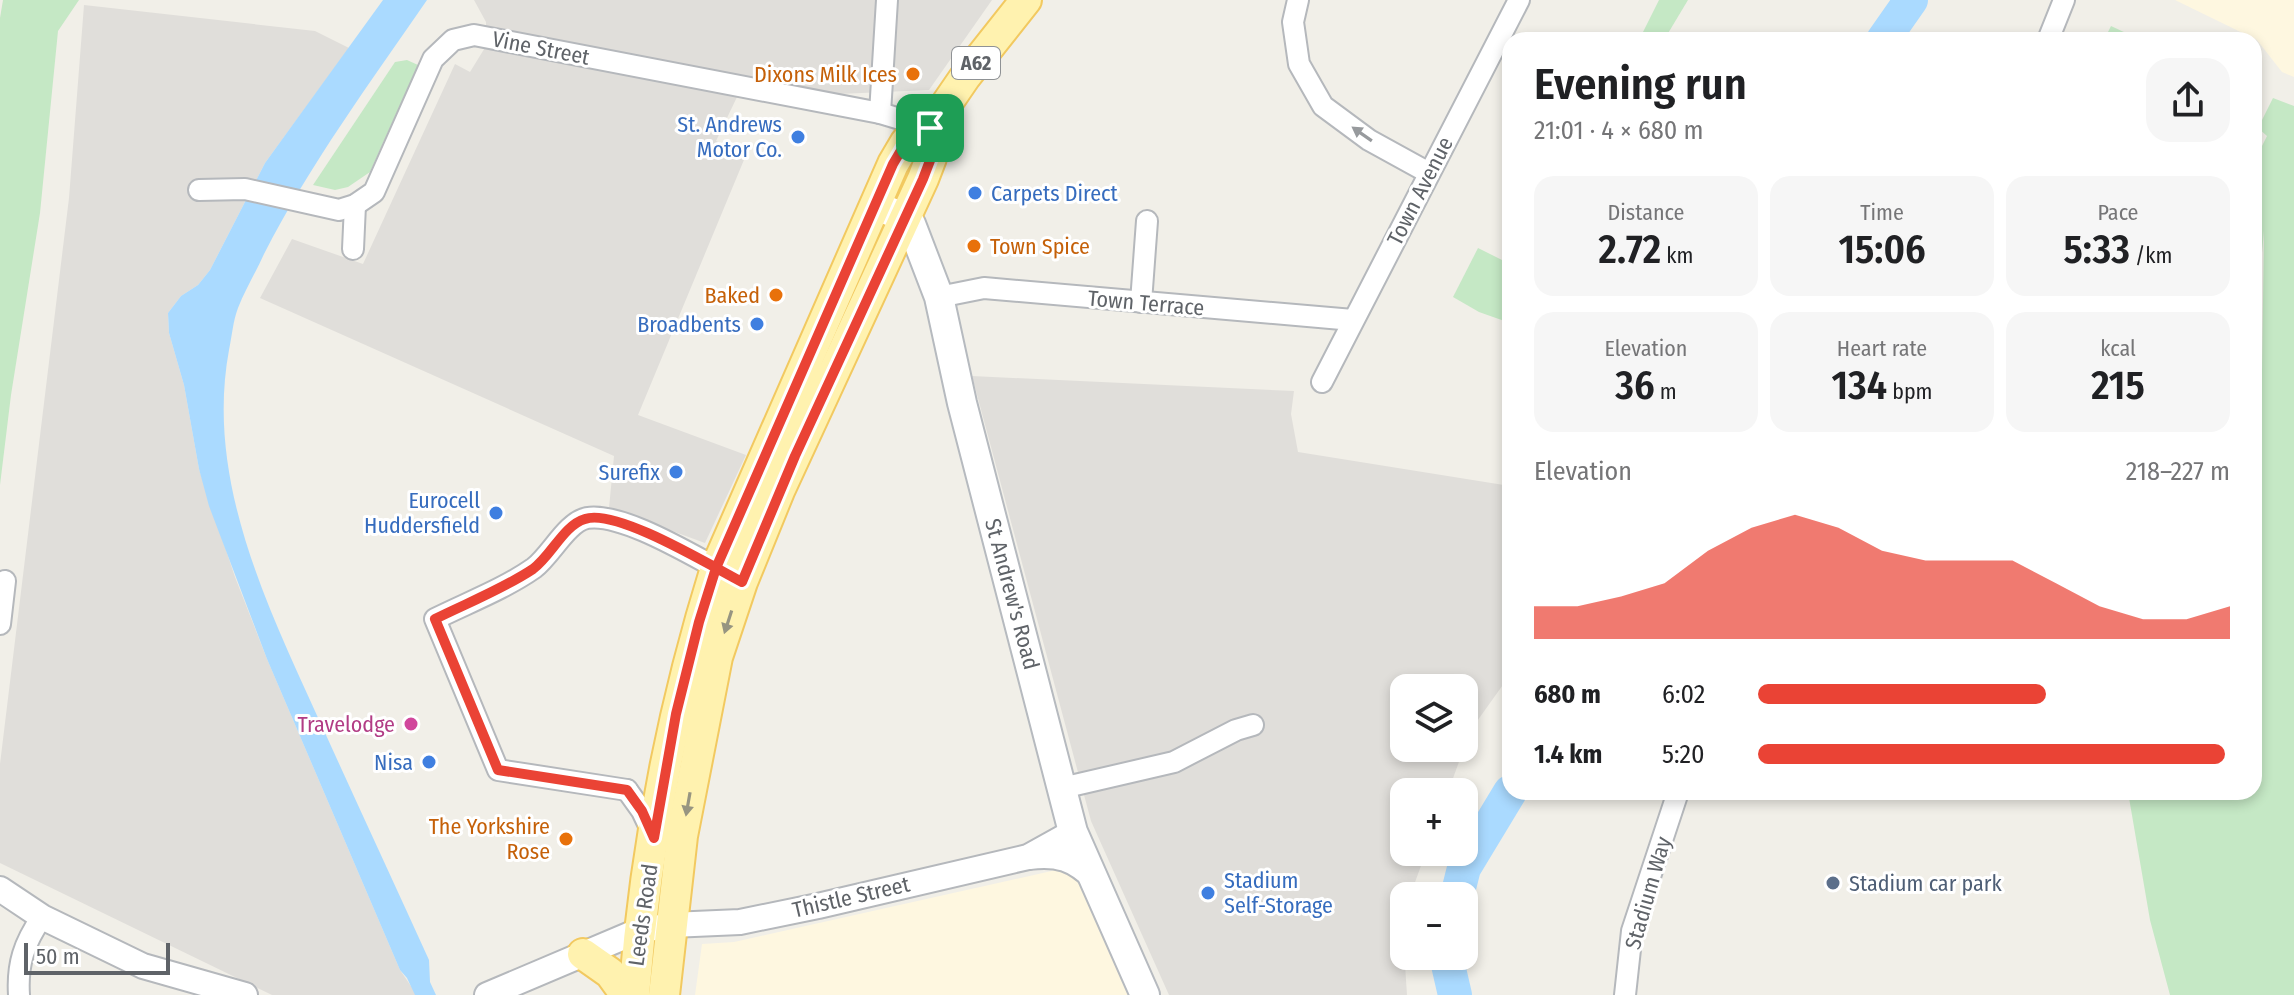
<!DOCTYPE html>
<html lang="en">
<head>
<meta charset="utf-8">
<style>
	:root { --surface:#fff; --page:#f6f6f6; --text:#202124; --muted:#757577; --accent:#ea4335 }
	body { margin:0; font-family:"Fira Sans Condensed",sans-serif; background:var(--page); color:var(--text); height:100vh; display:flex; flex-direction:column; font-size:30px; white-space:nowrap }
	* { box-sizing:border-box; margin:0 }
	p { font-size:26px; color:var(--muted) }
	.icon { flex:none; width:44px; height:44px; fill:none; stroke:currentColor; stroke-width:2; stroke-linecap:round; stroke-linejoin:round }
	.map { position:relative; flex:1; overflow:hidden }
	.sheet { position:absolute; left:1502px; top:32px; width:760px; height:768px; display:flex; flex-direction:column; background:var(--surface); border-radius:24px; box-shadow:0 4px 12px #0003 }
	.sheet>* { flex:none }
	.controls { position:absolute; left:1390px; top:674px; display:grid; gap:16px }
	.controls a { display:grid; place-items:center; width:88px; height:88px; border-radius:16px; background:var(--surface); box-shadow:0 4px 12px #0003; font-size:40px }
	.scale { position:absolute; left:24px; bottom:20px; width:146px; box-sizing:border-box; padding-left:8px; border:4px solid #5f6368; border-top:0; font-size:22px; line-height:28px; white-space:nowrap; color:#5f6368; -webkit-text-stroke:6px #fff; paint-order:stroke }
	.pin { position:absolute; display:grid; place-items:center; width:68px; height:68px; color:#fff; margin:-34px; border-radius:16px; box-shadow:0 4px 12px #0006 }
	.round { display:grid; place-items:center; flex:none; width:84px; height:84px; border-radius:24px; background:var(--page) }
	.headline { display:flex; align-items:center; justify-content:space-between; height:136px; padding:0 32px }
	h1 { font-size:44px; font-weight:600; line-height:60px }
	.figures { display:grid; grid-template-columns:repeat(3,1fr); gap:12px; height:136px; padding:8px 32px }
	.figures div { display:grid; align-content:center; border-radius:20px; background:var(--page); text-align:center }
	.figures b { font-size:40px; font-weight:600 }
	.figures small { font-size:22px; font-weight:400 }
	.figures p { font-size:22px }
	.chart { height:224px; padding:16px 32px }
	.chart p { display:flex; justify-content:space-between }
	.chart svg { width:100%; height:144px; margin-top:8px; fill:var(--accent); opacity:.7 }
	ul { padding:0 32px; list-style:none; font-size:26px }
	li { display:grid; grid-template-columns:128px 96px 1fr; align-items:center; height:60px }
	li i { height:20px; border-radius:10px; background:var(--accent) }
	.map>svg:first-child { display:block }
	.commercial { fill:#fef7e0 }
	.industrial { fill:#e0deda }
	.green { fill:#c5e8c5 }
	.water { fill:#aadaff }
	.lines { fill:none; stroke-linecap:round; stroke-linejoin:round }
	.river { stroke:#aadaff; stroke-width:34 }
	.minor-casing { stroke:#b5b8bc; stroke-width:24 }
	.tertiary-casing { stroke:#b5b8bc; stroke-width:28 }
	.secondary-casing { stroke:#b6babf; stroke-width:32 }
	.primary-casing { stroke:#f2c960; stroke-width:34 }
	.minor { stroke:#fff; stroke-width:20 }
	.tertiary { stroke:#fff; stroke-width:24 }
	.secondary { stroke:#fff; stroke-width:28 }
	.primary { stroke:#fff2af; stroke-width:30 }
	.oneway { fill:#979a9d }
	.oneway2 { fill:#979581 }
	.route-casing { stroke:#fff; stroke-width:16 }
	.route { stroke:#ea4335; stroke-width:10 }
	.food-dot { fill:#e8710a; stroke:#fff; stroke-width:3 }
	.shop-dot { fill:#3f7fe0; stroke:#fff; stroke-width:3 }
	.hotel-dot { fill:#d1479c; stroke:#fff; stroke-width:3 }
	.service-dot { fill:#5c6f8a; stroke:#fff; stroke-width:3 }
	.labels { text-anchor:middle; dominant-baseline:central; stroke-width:6; stroke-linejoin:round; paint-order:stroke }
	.shield { fill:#fff; stroke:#8f9295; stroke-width:2 }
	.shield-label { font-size:20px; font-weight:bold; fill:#5f6368 }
	.street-label { font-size:22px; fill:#5f6368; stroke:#fff }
	.food-label { font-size:22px; fill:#c56008; stroke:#fff; text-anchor:end }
	.shop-label { font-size:22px; fill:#366cbe; stroke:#fff; text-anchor:end }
	.hotel-label { font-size:22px; fill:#b23c85; stroke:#fff; text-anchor:end }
	.service-label { font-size:22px; fill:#4e5e75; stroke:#fff; text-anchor:start }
</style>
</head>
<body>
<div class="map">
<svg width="2294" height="995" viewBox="0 0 2294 995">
	<rect width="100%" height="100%" fill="#f1efe8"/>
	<g class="commercial">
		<polygon points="2175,0 2294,0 2294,77 2282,72 2257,40"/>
		<polygon points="1074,866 1133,995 695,995 702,944 734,942"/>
	</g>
	<g class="industrial">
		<polygon points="474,0 992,0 929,90 839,94 747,76 716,141 746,155 638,415 746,455 705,543 609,508 614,456 260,298 292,239 363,264 455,64 470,72 486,46 486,22"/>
		<polygon points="84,5 315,31 349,48 265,163 210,270 198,285 181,296 168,313 169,333 184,385 199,469 235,577 267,659 400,970 417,995 272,995 0,863 0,764 69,198"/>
		<polygon points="972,376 1294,391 1291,414 1298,452 1510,486 1510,675 1470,731 1464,748 1464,688 1404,688 1404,748 1464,748 1448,792 1404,792 1404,852 1426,852 1410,896 1404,896 1402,919 1407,995 1169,995 1091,821"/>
	</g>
	<g class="green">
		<polygon points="3,0 79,0 58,31 40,213 11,395 0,485 0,18"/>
		<polygon points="1659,0 1688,0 1664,40 1639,40"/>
		<polygon points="2111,26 2141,40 2104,40"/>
		<polygon points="407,60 418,65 370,172 348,187 335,190 313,185 395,62"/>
		<polygon points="2273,98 2294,106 2294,995 2170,995 2150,920 2128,792 2254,792 2254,421 2262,371 2264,231 2254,341 2254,155 2257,156 2267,136 2258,128"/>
		<polygon points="1478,248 1510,264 1510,323 1479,312 1453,297"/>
	</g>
	<path class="water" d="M383,0H427C370,83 310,164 264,254C256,272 245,290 238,308C233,321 232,336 229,350C204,485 272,615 326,735C360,810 395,885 429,960L430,982L436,995H415L407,978L400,970L267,659L209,506L199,469L184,385L169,333L168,313L181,296L198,285L210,270L265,163Z"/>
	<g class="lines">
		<g class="river">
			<polyline points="1883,40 1911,0"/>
			<polyline points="1457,896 1464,868 1510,792"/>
			<polyline points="1446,956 1455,995"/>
		</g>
		<defs>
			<g id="minor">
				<polyline points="1298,0 1293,22 1299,64 1323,106 1369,140 1429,173"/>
				<polyline points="2048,40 2064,0"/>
				<polyline points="880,113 887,0"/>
				<polyline points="199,190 245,189 339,210 355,205 374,192 433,59 453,40 474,35 880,113 930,128"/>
				<polyline points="353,249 355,205"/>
				<polyline points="939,297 984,288 1353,320"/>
				<polyline points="1141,302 1147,221"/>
				<polyline points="1322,382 1519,0"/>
				<polyline points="0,624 5,581"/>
				<polyline points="1062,788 1174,762 1236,730 1253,725"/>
				<path d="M627,790L498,770L435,619C467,603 504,589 534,568C551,555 567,522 587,518C622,512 693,556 724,572"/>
				<polyline points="627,790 642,811 653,834"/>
				<path d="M19,995C17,964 24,943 42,917"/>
				<polyline points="1625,995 1632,931 1678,792"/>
			</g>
			<g id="tertiary">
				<path d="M1029,857C1058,853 1074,859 1095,879"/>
				<polyline points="0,889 42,917 143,966 245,995"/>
				<polyline points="487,995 638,931 671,925 740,922 818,906 1028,857 1073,832"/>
			</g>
			<polyline id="secondary" points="876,206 904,217 911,224 939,297 962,403 1073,832 1145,995"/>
			<g id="primary">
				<polyline points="583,954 610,973 626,995"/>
				<path d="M634,995C645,851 673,706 716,568L893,164L906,142L930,128L965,77L1026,0"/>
				<polyline points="664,995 682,836 717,657 742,582 779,491 923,179 931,158 930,128"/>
			</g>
		</defs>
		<use href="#minor" class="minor-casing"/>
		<use href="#tertiary" class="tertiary-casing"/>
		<use href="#secondary" class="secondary-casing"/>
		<use href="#primary" class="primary-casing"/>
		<use href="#minor" class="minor"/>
		<use href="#tertiary" class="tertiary"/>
		<use href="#secondary" class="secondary"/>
		<use href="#primary" class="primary"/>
	</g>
	<defs><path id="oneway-solid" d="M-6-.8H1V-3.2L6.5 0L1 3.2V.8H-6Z" transform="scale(2)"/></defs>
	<use class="oneway" href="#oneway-solid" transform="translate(1362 134) rotate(-145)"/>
	<g class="oneway2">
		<use href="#oneway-solid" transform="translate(728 622) rotate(108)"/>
		<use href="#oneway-solid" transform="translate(688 804) rotate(100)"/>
	</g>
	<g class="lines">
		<defs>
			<path id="route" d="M930,128L906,142L893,164L716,568L699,622L676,714L654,838L642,811L627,790L498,770L435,619C467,603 503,589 533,569C551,556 564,525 585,519C616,508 711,566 742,582L795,456L923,179L931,158L930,128"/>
		</defs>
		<use href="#route" class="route-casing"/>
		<use href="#route" class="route"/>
	</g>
	<g class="food-dot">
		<circle cx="913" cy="74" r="8"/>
		<circle cx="974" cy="246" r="8"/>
		<circle cx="776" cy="295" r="8"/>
		<circle cx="566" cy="839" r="8"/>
	</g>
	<g class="shop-dot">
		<circle cx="798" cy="137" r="8"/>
		<circle cx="975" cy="193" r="8"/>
		<circle cx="757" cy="324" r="8"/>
		<circle cx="676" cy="472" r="8"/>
		<circle cx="496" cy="513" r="8"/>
		<circle cx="429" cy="762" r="8"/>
		<circle cx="1208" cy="893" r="8"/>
	</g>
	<circle class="hotel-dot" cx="411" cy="724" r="8"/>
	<circle class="service-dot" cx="1833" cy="883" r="8"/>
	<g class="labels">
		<rect class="shield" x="952" y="47" width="48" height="32" rx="6"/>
		<g class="shield-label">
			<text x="976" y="63">A62</text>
		</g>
		<g class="street-label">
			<text transform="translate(541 48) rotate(11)">Vine Street</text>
			<text transform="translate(1420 191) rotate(-63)">Town Avenue</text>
			<text transform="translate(1146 303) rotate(5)">Town Terrace</text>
			<text transform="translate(1012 594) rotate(75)">St Andrew's Road</text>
			<text transform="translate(1648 893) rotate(-74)">Stadium Way</text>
			<text transform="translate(851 897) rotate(-13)">Thistle Street</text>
			<text transform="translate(643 915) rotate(-82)">Leeds Road</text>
		</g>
		<g class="food-label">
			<text x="897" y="74">Dixons Milk Ices</text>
			<text x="990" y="246" text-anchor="start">Town Spice</text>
			<text x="760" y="295">Baked</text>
			<text x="550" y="826">The Yorkshire<tspan x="550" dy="25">Rose</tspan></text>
		</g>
		<g class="shop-label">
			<text x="782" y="124">St. Andrews<tspan x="782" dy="25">Motor Co.</tspan></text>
			<text x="991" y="193" text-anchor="start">Carpets Direct</text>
			<text x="741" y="324">Broadbents</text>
			<text x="660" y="472">Surefix</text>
			<text x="480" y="500">Eurocell<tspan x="480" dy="25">Huddersfield</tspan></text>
			<text x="413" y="762">Nisa</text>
			<text x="1224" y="880" text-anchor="start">Stadium<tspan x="1224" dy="25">Self-Storage</tspan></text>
		</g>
		<g class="hotel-label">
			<text x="395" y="724">Travelodge</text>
		</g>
		<g class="service-label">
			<text x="1849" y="883">Stadium car park</text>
		</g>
	</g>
</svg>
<div class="controls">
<a><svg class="icon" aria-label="layers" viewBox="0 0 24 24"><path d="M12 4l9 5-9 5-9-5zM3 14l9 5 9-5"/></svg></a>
<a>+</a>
<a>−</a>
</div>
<div class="scale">50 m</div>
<div class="pin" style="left:930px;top:128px;background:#1e9e55"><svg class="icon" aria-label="arrive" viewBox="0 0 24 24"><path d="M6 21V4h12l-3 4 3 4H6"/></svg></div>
<section class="sheet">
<div class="headline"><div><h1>Evening run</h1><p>21:01 · 4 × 680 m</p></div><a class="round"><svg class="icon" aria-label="share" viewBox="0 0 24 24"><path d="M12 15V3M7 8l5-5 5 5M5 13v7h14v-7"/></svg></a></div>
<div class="figures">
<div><p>Distance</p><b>2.72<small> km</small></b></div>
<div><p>Time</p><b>15:06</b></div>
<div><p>Pace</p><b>5:33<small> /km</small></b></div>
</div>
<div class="figures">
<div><p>Elevation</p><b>36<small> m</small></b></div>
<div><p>Heart rate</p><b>134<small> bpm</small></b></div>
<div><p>kcal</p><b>215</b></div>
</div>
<div class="chart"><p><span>Elevation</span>218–227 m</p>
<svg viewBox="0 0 160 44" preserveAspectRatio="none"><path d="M0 44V34L10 34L20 31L30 27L40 17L50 10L60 6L70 10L80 17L90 20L100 20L110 20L120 27L130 34L140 38L150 38L160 34V44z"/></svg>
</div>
<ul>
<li><b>680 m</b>6:02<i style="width:61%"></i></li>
<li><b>1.4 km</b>5:20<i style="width:99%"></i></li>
</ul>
</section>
</div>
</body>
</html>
